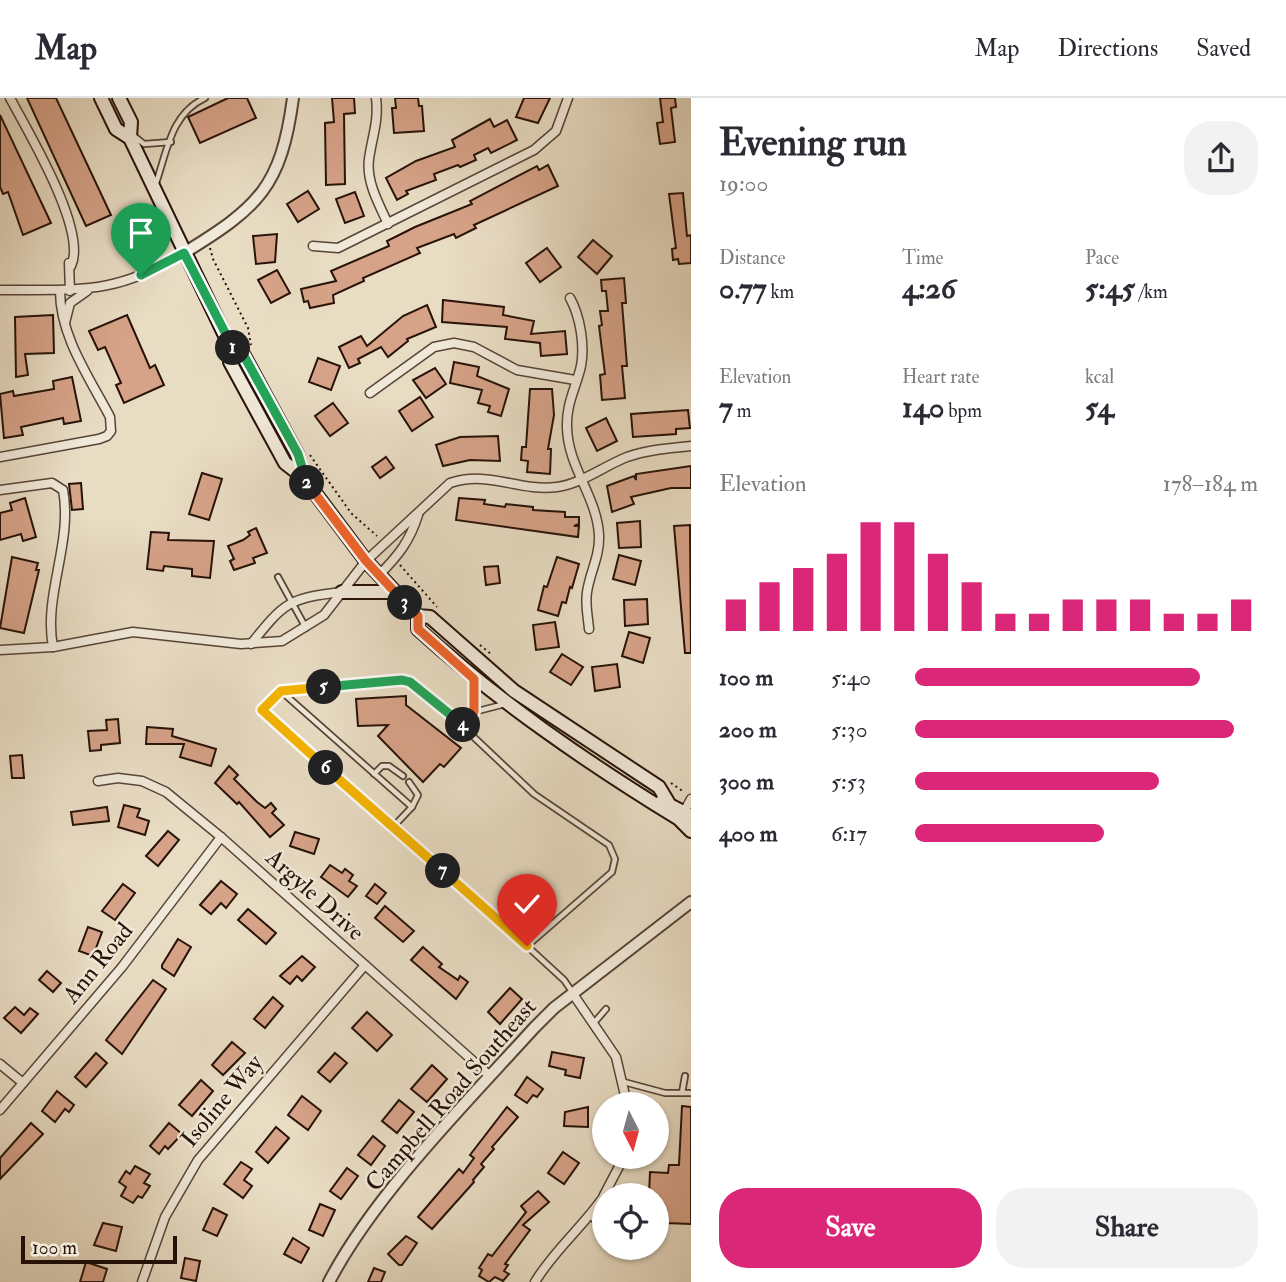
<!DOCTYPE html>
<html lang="en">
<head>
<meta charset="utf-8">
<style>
	:root { --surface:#fff; --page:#f2f2f3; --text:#2b2b33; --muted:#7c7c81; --line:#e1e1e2; --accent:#db2777 }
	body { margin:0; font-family:"IM FELL Double Pica",serif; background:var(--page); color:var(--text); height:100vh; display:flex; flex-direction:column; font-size:26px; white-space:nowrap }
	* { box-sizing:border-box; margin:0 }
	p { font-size:23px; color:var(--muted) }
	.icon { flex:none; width:38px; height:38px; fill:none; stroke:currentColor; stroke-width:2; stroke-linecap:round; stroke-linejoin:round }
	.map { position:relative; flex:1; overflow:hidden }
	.side { display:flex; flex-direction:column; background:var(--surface); width:595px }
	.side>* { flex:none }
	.needle { width:46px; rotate:174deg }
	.tools { position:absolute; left:592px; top:994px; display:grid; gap:14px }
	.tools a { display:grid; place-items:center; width:77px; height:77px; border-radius:50%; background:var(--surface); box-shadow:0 2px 5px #0004; font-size:35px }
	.scale { position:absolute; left:21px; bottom:18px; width:156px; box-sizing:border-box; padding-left:7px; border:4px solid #271208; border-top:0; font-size:19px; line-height:24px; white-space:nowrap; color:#271208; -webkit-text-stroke:5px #f0e8d8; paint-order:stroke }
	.pin { position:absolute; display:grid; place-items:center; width:60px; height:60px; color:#fff; margin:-72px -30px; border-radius:50% 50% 50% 0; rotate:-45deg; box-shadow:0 0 7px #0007 }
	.pin .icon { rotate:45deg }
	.km { position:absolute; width:35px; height:35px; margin:-18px; border-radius:50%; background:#222; color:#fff; font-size:19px; line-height:35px; text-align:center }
	.round { display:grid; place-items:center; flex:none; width:74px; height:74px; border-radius:28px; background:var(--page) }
	.headline { display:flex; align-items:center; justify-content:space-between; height:119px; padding:0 28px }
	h1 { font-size:38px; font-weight:700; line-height:52px }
	.stats { display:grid; grid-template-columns:repeat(3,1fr); gap:10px; height:119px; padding:7px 28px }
	.stats div { display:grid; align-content:center }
	.stats b { font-size:30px; font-weight:700 }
	.stats small { font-size:19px; font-weight:400 }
	.stats p { font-size:19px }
	.chart { height:196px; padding:14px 28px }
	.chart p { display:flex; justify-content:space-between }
	.chart svg { width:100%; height:126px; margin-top:7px; stroke:var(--accent); stroke-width:6 }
	.primary-button { display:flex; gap:14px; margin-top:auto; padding:14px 28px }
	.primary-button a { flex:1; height:80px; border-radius:28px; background:var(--accent); color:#fff; font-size:28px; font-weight:700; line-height:80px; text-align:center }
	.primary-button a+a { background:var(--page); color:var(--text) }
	ul { padding:0 28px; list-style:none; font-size:23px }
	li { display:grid; grid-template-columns:112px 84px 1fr; align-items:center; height:52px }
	li i { height:18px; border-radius:9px; background:var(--accent) }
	header { display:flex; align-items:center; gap:42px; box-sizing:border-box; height:98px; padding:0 35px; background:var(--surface); border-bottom:2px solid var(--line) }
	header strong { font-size:33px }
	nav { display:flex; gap:38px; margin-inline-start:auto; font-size:24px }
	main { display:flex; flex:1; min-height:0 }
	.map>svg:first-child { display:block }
	.building { fill:#d6a288; stroke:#271208; stroke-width:2 }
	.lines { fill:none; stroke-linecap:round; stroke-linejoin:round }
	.service-casing { stroke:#574437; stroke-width:8 }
	.minor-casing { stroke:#574437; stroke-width:11 }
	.tertiary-casing { stroke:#574437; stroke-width:14 }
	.secondary-casing { stroke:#271208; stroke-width:16 }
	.path { stroke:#271208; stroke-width:2; stroke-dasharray:2 3.5; stroke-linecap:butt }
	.service { stroke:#f0e8d8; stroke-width:4.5 }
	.minor { stroke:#f0e8d8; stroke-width:8 }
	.tertiary { stroke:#f0e8d8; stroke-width:10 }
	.secondary { stroke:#f0e8d8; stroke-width:12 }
	.split-1-casing { stroke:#fff; stroke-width:14 }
	.split-2-casing { stroke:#fff; stroke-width:14 }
	.split-3-casing { stroke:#fff; stroke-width:14 }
	.split-4-casing { stroke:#fff; stroke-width:14 }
	.split-5-casing { stroke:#fff; stroke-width:14 }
	.split-6-casing { stroke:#fff; stroke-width:14 }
	.split-7-casing { stroke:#fff; stroke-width:14 }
	.split-8-casing { stroke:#fff; stroke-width:14 }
	.split-1 { stroke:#22a559; stroke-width:9 }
	.split-2 { stroke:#22a559; stroke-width:9 }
	.split-3 { stroke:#f0652b; stroke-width:9 }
	.split-4 { stroke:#f0652b; stroke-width:9 }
	.split-5 { stroke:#22a559; stroke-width:9 }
	.split-6 { stroke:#f5b400; stroke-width:9 }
	.split-7 { stroke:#f5b400; stroke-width:9 }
	.split-8 { stroke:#f5b400; stroke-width:9 }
	.labels { text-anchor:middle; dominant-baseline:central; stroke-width:5; stroke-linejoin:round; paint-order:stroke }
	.street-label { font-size:24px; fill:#271208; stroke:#f0e8d8 }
</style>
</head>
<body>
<header>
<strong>Map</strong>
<nav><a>Map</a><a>Directions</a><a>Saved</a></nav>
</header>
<main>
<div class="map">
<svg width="691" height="1184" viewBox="0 0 691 1184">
	<rect width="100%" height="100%" fill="#e8dcc3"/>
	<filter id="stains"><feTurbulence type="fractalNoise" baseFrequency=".00286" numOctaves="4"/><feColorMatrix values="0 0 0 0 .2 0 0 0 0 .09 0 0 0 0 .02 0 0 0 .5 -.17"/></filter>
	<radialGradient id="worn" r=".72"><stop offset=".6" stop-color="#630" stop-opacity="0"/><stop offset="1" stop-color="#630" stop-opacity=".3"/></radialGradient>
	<g class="building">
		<polygon points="27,0 56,0 111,117 86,128"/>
		<polygon points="228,0 247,0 256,20 200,45 188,19"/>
		<polygon points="332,0 354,0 355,15 344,16 345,86 326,87 325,25 334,24"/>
		<polygon points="395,0 418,0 419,8 422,8 424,33 394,35 392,10 396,10"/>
		<polygon points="524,0 550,0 538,25 516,19"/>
		<polygon points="660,0 675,0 676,9 671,10 675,44 660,46 657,25 663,24"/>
		<polygon points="0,17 51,125 23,137 8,94 3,96 0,89"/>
		<polygon points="490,21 494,29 507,22 517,42 491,55 488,50 474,57 476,62 460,69 458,67 434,76 436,82 406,93 408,96 397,102 386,80 416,63 455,49 452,42"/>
		<polygon points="548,67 558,88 474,127 476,130 456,140 454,136 417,150 420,155 363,180 364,183 333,197 334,205 310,210 308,203 304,204 301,191 336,183 331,173 389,148 387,143 415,129 472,106 470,103 537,68 539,72"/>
		<polygon points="308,93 319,111 298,124 287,106"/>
		<polygon points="355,94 364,118 345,125 336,101"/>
		<polygon points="683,95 687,138 691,137 691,165 679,166 678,161 673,162 672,151 676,150 669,96"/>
		<polygon points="277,136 275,164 256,166 253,138"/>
		<polygon points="593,142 612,158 597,176 578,159"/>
		<polygon points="547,150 561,169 540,184 526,165"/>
		<polygon points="277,172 290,195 271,205 258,182"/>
		<polygon points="624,180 626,205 622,205 627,268 622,268 625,300 602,302 600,277 605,276 599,228 602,227 600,213 608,213 606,193 602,193 601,182"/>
		<polygon points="443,202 504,209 503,217 534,223 531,236 565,233 567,256 541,258 540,245 505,241 507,229 442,224"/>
		<polygon points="427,207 436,229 407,241 408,243 388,259 381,249 358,261 360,265 349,270 339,249 361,238 367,248 403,218"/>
		<polygon points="53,217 54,255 25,256 28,277 16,279 15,219"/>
		<polygon points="127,217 150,270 155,267 164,287 124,305 116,287 121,285 105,249 98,252 89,233"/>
		<polygon points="318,260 340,268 331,292 309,284"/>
		<polygon points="454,264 479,269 477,278 509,291 501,318 488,314 490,308 478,305 482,292 450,285"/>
		<polygon points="435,270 446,286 426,300 413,282"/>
		<polygon points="72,279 81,323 64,326 63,320 21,329 23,337 4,340 0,296 13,293 14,298 54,291 53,283"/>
		<polygon points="530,291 552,291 554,317 548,351 551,351 550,376 527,374 528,363 521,362 522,349 526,349"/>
		<polygon points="420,299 433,319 412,333 399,313"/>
		<polygon points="333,305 348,325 330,338 315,318"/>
		<polygon points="688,312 690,330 676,331 676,336 633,339 631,316"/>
		<polygon points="606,320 617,343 597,353 586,330"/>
		<polygon points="498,338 500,363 470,362 443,368 436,347 460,339"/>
		<polygon points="386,359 394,370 380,380 372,369"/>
		<polygon points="691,368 691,390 671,390 631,399 634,406 612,414 607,388 634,378 636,382 636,376"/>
		<polygon points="202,375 222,381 209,422 189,416"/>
		<polygon points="81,385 83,411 72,412 69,386"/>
		<polygon points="25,400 36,439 23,443 21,436 0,442 0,415 12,412 10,405"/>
		<polygon points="459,400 485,402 484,406 505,409 506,406 533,409 533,412 565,414 565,419 579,419 579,426 574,428 579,428 578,439 456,422"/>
		<polygon points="640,423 641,449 619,450 617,425"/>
		<polygon points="690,427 691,555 685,555 674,428"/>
		<polygon points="256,430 267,455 253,460 255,465 234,472 230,463 234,461 228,448 243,442 250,437 248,434"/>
		<polygon points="151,434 169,435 168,442 214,443 210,480 192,478 192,471 164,468 163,473 147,471"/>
		<polygon points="619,457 641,463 635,487 613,481"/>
		<polygon points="12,459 38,465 36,472 39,472 24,535 0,530"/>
		<polygon points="557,459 579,466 572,490 570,489 566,505 562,504 558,518 538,512 544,488 547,489"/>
		<polygon points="498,468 500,485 486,487 484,469"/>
		<polygon points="647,501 648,526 625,528 624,502"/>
		<polygon points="555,524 559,549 536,552 533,527"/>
		<polygon points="629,534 650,540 643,565 622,558"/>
		<polygon points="562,556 583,569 571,587 550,574"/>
		<polygon points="617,566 620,589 595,593 592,569"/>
		<polygon points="406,598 406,607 461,650 444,669 440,666 423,684 378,638 388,627 358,628 356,601"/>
		<polygon points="118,621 120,645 101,647 101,652 90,653 88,633 107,632 106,622"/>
		<polygon points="147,629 173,631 172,638 216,651 211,668 180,659 184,646 146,646"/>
		<polygon points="22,657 24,680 12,680 10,658"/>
		<polygon points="229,668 238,677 234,681 257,704 265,710 271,705 276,711 272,715 284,727 270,739 239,704 237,706 215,685"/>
		<polygon points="124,707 140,711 137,719 149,723 145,737 118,729"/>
		<polygon points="107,709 109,723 73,727 71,714"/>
		<polygon points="168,733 179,742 158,768 146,758"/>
		<polygon points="295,734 319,741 314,756 290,748"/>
		<polygon points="330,767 342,775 345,771 353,777 349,783 357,788 348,799 321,779"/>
		<polygon points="221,783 237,796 226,810 221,805 211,816 200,807"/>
		<polygon points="123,786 135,795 115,822 102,813"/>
		<polygon points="375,786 386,795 377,806 366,798"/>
		<polygon points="385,808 414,833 403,844 375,820"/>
		<polygon points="248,811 276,835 266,846 238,822"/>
		<polygon points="88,829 102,834 93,858 79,853"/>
		<polygon points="178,841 191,849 174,878 162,870 162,867"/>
		<polygon points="423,849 442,866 439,869 458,882 460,878 468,884 456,901 411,862"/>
		<polygon points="302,858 315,869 302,883 297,878 290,886 280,878"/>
		<polygon points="47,873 61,885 53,894 39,882"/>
		<polygon points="153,882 166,891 122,956 106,942"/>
		<polygon points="510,890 522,901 500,926 488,914"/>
		<polygon points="273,899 283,908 265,930 254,921"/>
		<polygon points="15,909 24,917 30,910 38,916 21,935 4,920"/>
		<polygon points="367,914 392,937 377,953 352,930"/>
		<polygon points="232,944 245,955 223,977 212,967"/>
		<polygon points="552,954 584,960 580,980 565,977 566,972 549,968"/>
		<polygon points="96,955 107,965 86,989 75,979"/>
		<polygon points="335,955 347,965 330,984 318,974"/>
		<polygon points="432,967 447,981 427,1004 411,991"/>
		<polygon points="527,979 543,991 537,999 533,997 527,1005 515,997"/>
		<polygon points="201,982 213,993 192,1018 179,1007"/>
		<polygon points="57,993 74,1007 69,1014 65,1011 55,1024 42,1013"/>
		<polygon points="302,998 321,1013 308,1032 288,1017"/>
		<polygon points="399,1002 414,1014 397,1035 382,1023"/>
		<polygon points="682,1008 691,1009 691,1126 666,1125 666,1117 656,1116 656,1097 649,1097 650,1074 668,1075 669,1067 679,1067"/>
		<polygon points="507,1009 518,1019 492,1049 494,1051 481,1066 484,1069 473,1082 474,1084 432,1131 418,1119 459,1071 463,1075 474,1060 470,1057"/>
		<polygon points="588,1009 588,1029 564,1028 565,1014"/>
		<polygon points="31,1025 43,1036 0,1081 0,1060"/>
		<polygon points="169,1025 182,1036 168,1051 165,1048 159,1056 150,1048"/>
		<polygon points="276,1029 289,1040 268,1065 256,1054"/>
		<polygon points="373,1038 385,1048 371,1067 358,1057"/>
		<polygon points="563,1054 579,1065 564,1086 548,1075"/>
		<polygon points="241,1064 252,1071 244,1082 252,1088 243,1100 224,1086"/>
		<polygon points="135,1068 150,1076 144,1085 150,1088 142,1100 138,1098 133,1105 121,1098 126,1089 119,1084 126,1073 130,1076"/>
		<polygon points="347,1070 358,1078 341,1101 330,1093"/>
		<polygon points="538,1093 549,1104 523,1127 530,1132 505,1166 508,1167 504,1173 509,1176 503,1183 495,1179 489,1184 479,1178 482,1172 479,1170 488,1156 492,1158 526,1114 521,1108"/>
		<polygon points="320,1106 335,1112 323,1138 309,1132"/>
		<polygon points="213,1110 227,1117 217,1138 203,1132"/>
		<polygon points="103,1125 122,1129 116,1153 94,1147"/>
		<polygon points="406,1138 417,1145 402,1167 399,1167 388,1156"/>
		<polygon points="293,1140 309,1150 301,1165 284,1156"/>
		<polygon points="185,1160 200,1163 196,1183 181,1180"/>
		<polygon points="86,1164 107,1171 103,1184 80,1184"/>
		<polygon points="374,1170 385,1174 381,1184 368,1184"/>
	</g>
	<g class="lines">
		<defs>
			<g id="service">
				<polyline points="134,38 144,46 171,44"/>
				<path d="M155,88C167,55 170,16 205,0"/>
				<polyline points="278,479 306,530"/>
				<polyline points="474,582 474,614 505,606"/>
				<polyline points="282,594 412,709 393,729"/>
				<polyline points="474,614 462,628 410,584 402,582 281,593 262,613 527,848 564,882 573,895"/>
				<polyline points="462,628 534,696 609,747 615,761 612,774 527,848"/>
				<polyline points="374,676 382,668 389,668 403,678"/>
				<polyline points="409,684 418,697 412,709"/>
				<polyline points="593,926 606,911"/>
				<polyline points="624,984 665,995 691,995"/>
				<polyline points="682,995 685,978"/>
				<polyline points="590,1118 604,1130"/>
			</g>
			<g id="minor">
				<path d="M10,0C28,34 88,133 71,168"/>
				<path d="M376,0C379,23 372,39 369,61C366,84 379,106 388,126"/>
				<polyline points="313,148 338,150 534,52 556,33 568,0"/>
				<polyline points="69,165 70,193"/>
				<path d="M0,192C79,191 113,198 184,155"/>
				<path d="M570,200C580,218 585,247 581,268C576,290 566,305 567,330C568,369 597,399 599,437C600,458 590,474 587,494C585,506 588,519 589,531"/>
				<polyline points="65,225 70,205 87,193"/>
				<polyline points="370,295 434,249 454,245 474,249 517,272 575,282"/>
				<path d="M0,359L99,341L107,338L111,333L110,319C89,279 60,238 60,193"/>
				<path d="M0,392L52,385L63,392C73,445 43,497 53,549"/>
				<path d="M379,477C398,458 410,443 418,417"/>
				<path d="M251,546C284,505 288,500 342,494"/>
				<path d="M0,552L53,549L133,534L241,546L282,543L324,517L366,463L450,385C490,372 518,394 557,389C581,386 604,368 627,359C647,352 670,350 691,348"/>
				<polyline points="98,683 118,680 142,683 166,694 221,739 490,978"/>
				<polyline points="684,714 691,701"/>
				<polyline points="573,896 616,959 627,1006"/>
				<polyline points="0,966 23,985"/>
				<polyline points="0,1012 122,869 221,739"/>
				<polyline points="604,1097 624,1059"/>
				<polyline points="142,1184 165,1119 198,1062 365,867"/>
				<path d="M535,1184C554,1152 583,1129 604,1098"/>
			</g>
			<g id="tertiary">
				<path d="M184,155C259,109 281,89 293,0"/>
				<path d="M329,1184C374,1097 467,1004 534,930L554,910L691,804"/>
			</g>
			<g id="secondary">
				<polyline points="101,0 116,31 130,40"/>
				<polyline points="119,0 131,24 130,40 230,248 230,264 285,365 303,379 366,463 418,518 430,519 514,593 659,689 668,704"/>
				<polyline points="230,248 243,256 297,356 303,379"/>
				<polyline points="342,494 394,494"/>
				<path d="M418,518V531C499,604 586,664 679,721L691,733"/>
				<polyline points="662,703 691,718"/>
			</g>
		</defs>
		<use href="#service" class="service-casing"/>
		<use href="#minor" class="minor-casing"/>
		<use href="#tertiary" class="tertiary-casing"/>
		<use href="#secondary" class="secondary-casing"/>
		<g class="path">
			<polyline points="210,150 213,161 248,230 251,247"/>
			<polyline points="310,357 351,415 377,438"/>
			<polyline points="400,467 437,509"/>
			<polyline points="480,547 492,557"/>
			<polyline points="671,685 684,694"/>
		</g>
		<use href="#service" class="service"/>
		<use href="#minor" class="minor"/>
		<use href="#tertiary" class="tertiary"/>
		<use href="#secondary" class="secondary"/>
	</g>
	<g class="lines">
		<defs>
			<polyline id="split-1" points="141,177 184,155 233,250"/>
			<polyline id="split-2" points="233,250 243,256 298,356 307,385"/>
			<polyline id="split-3" points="307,385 366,463 405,505"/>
			<polyline id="split-4" points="405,505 418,518 418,531 474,581 474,614 463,627"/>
			<polyline id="split-5" points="324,589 402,582 410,584 463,627"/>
			<polyline id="split-6" points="324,589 281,593 262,612 326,670"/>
			<polyline id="split-7" points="326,670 443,773"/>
			<polyline id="split-8" points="443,773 527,848"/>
		</defs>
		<use href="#split-1" class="split-1-casing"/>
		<use href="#split-2" class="split-2-casing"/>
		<use href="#split-3" class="split-3-casing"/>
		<use href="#split-4" class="split-4-casing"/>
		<use href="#split-5" class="split-5-casing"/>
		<use href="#split-6" class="split-6-casing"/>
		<use href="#split-7" class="split-7-casing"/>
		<use href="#split-8" class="split-8-casing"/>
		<use href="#split-1" class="split-1"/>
		<use href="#split-2" class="split-2"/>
		<use href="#split-3" class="split-3"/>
		<use href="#split-4" class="split-4"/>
		<use href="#split-5" class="split-5"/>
		<use href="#split-6" class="split-6"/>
		<use href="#split-7" class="split-7"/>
		<use href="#split-8" class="split-8"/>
	</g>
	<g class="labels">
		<g class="street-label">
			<text transform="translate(315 797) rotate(42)">Argyle Drive</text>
			<text transform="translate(98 865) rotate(-51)">Ann Road</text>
			<text transform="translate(451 997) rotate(-49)">Campbell Road Southeast</text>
			<text transform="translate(222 1003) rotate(-50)">Isoline Way</text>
		</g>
	</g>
	<rect width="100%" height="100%" filter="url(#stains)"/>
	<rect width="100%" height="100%" fill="url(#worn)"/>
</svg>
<div class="tools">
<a><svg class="needle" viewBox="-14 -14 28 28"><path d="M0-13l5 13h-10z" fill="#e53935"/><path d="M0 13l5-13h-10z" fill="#7c7c81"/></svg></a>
<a><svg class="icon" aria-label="locate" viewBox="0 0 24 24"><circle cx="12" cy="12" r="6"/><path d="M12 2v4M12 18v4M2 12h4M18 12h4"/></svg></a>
</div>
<div class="scale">100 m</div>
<div class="pin" style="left:141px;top:177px;background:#1e9e55"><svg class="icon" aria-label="arrive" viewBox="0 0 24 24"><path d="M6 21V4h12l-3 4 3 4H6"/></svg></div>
<div class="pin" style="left:527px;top:848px;background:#d93025"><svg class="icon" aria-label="check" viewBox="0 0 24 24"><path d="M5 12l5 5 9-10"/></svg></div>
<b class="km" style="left:233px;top:250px">1</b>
<b class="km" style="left:307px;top:385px">2</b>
<b class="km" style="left:405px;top:505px">3</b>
<b class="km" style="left:463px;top:627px">4</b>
<b class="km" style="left:324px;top:589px">5</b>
<b class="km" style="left:326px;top:670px">6</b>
<b class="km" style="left:443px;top:773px">7</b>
</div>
<section class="side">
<div class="headline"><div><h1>Evening run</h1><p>19:00</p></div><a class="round"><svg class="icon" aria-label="share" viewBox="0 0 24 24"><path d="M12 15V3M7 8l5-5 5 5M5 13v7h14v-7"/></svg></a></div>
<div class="stats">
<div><p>Distance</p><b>0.77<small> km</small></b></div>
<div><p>Time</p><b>4:26</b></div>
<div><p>Pace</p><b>5:45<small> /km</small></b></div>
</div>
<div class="stats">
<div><p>Elevation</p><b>7<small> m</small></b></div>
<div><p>Heart rate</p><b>140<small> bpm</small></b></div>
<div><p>kcal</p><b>54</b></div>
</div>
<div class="chart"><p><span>Elevation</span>178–184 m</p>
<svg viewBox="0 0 160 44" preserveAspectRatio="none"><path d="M5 44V33M15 44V27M25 44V22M35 44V17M45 44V6M55 44V6M65 44V17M75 44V27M85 44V38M95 44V38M105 44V33M115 44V33M125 44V33M135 44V38M145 44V38M155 44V33"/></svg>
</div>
<ul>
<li><b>100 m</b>5:40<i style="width:83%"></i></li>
<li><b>200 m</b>5:30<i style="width:93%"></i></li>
<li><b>300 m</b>5:53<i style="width:71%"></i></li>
<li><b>400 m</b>6:17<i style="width:55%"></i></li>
</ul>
<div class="primary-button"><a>Save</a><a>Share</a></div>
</section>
</main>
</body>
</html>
